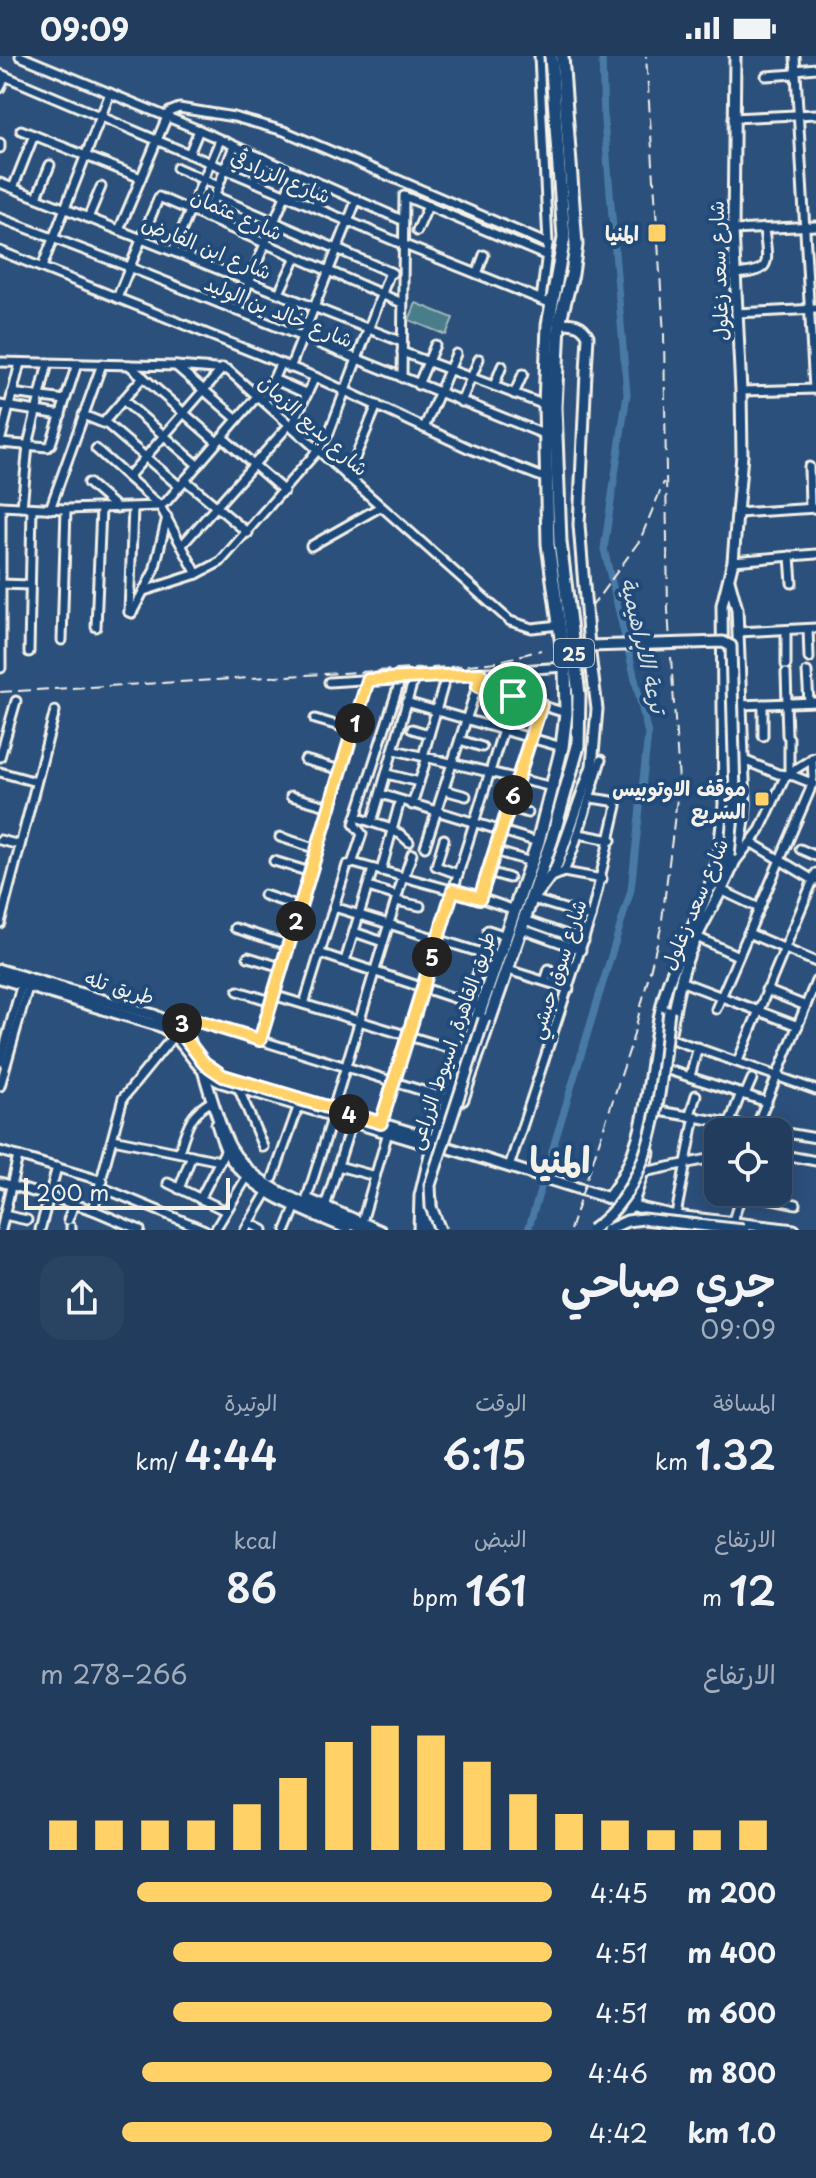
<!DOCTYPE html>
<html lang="ar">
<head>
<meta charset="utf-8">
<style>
	:root { --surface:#213c5d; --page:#294363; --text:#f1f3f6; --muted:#a2adbc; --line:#3e5672; --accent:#ffd166 }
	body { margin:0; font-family:"Playpen Sans","Playpen Sans Arabic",sans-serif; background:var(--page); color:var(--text); direction:rtl; height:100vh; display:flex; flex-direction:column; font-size:30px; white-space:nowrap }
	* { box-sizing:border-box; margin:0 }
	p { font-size:26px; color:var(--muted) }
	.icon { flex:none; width:44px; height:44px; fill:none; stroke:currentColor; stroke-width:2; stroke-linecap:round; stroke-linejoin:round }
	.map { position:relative; height:1174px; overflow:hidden; direction:ltr }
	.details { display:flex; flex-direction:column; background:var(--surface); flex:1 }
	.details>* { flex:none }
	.fabs { position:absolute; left:704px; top:1062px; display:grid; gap:16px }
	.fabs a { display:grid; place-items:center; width:88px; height:88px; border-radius:16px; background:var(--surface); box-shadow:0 4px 20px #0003,0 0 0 2px var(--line); font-size:40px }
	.scale { position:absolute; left:24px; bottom:20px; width:206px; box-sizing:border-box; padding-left:8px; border:4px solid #f4f1e8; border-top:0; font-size:22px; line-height:28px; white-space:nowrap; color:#f4f1e8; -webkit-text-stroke:6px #1f4a7a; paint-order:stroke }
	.pin { position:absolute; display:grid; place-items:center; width:68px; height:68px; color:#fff; margin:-34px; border:4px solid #fff; border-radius:50%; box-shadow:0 2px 8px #0007 }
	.km { position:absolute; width:40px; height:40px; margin:-20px; border-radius:50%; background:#222; color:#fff; font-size:22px; line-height:40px; text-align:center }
	.round { display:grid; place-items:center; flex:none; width:84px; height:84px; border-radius:24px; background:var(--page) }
	.head { display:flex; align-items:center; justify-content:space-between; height:136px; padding:0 40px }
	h1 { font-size:44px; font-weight:600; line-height:60px }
	.figures { display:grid; grid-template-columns:repeat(3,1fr); gap:12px; height:136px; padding:8px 40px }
	.figures div { display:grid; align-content:center }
	.figures b { font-size:40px; font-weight:600 }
	.figures small { font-size:22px; font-weight:400 }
	.figures p { font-size:22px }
	.chart { height:224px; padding:16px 40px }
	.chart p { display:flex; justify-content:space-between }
	.chart svg { width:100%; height:144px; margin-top:8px; stroke:var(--accent); stroke-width:6 }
	ul { padding:0 40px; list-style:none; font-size:26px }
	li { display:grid; grid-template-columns:128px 96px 1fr; align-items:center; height:60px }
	li i { height:20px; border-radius:10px; background:var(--accent) }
	.status { display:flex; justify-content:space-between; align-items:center; height:56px; padding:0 40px; background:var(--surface); direction:ltr }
	.status svg { height:22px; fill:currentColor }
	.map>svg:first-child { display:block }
	.green { fill:#4a7d89; stroke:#9fb7b8; stroke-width:2 }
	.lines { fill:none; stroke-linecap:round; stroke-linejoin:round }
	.canal { stroke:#487aa6; stroke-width:7 }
	.minor-casing { stroke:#f4f1e8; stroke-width:13 }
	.major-casing { stroke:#f4f1e8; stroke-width:15 }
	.highway-casing { stroke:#f4f1e8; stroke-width:17 }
	.minor { stroke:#1f4a7a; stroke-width:7 }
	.major { stroke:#1f4a7a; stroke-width:9 }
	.highway { stroke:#1f4a7a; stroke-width:11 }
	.rail { stroke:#f4f1e8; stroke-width:2; stroke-dasharray:12 6; stroke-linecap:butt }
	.major-bridge-casing { stroke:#f4f1e8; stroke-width:15; stroke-linecap:butt }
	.major-bridge { stroke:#1f4a7a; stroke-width:9 }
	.route-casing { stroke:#fff; stroke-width:16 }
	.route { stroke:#ffd166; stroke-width:10 }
	.poi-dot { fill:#ffd166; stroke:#1f4a7a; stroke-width:3 }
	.labels { text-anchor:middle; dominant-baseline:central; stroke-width:8; stroke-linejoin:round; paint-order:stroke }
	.shield { fill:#1f4a7a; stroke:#b4bfc7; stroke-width:2 }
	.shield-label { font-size:18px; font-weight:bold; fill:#f4f1e8 }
	.street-label { font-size:20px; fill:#f4f1e8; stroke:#1f4a7a }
	.poi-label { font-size:20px; font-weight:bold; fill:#f4f1e8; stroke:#1f4a7a; text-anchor:end }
	.water-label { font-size:22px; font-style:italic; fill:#dadfde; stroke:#1f4a7a }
	.town-label { font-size:36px; font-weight:bold; fill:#f4f1e8; stroke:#1f4a7a }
</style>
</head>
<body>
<div class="status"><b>09:09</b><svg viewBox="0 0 49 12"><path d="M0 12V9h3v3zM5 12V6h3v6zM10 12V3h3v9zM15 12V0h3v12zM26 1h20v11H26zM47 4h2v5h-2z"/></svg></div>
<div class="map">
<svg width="816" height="1174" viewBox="0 0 816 1174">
	<rect width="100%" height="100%" fill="#2c507c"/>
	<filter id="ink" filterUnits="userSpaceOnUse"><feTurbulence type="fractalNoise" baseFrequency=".0125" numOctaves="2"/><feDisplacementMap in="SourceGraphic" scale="16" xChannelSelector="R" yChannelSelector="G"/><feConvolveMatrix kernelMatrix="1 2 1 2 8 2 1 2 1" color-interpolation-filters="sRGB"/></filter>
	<g filter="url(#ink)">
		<polygon class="green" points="416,247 453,262 446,279 409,264"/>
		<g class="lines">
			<polyline class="canal" points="528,1174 631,834 648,678 604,493 627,338 604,65 602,0"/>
			<defs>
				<g id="minor">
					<polyline points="20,0 199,74 402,164"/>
					<polyline points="539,0 548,188 541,244"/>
					<polyline points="795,0 814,333"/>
					<polyline points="795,14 816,12"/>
					<polyline points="0,18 402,188 552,248"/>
					<polyline points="766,20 795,18"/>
					<polyline points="0,32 5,20"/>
					<polyline points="733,62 816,58"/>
					<polyline points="21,74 141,122"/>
					<polyline points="0,87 0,92"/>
					<polyline points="189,98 199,74"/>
					<polyline points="177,112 218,130"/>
					<polyline points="254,126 265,103"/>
					<polyline points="0,127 402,286"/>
					<polyline points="13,132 34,79"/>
					<polyline points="215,140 392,217"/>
					<polyline points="37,141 50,109"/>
					<polyline points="315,151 324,129"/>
					<polyline points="0,162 129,211 546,379"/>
					<polyline points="88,162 101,131"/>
					<polyline points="206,162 234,90"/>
					<polyline points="119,174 169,56 179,52 234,61 284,75 548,188"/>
					<polyline points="733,174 816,170"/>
					<polyline points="417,175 428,150"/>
					<polyline points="0,195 315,321 468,392 547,423"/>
					<polyline points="173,195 220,84"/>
					<polyline points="42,211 110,37"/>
					<polyline points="477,218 484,199"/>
					<path d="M735,218C775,215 767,207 764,172"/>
					<polyline points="279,237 296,201"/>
					<polyline points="117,242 159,141 402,247"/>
					<polyline points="237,255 295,116"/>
					<polyline points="736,257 816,253"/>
					<polyline points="402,296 545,349"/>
					<polyline points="0,306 176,310 228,314 510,565 532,572 559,569"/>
					<polyline points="129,309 217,386"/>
					<polyline points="176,310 237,363"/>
					<polyline points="290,312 357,143"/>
					<polyline points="402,322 404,140 547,200"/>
					<polyline points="273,323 307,338"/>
					<polyline points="418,329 435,289"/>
					<polyline points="494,330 502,310"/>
					<polyline points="741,335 816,333"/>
					<polyline points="12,337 65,344"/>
					<polyline points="514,338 523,318"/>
					<polyline points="123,344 198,409"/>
					<polyline points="264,345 280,308"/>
					<polyline points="461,346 479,303"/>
					<polyline points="0,349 61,359"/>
					<polyline points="83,359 108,369 179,430"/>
					<polyline points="104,366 143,321"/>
					<polyline points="292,370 315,321"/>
					<polyline points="424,372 456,298"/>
					<polyline points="222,381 284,435"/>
					<polyline points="0,386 20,307"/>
					<polyline points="0,387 48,391 51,388 77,308"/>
					<polyline points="96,393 160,450 197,518"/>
					<polyline points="809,411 810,452"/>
					<polyline points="128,421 223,312"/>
					<polyline points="347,421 377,349"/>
					<polyline points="185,424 248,477"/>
					<polyline points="88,427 117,452"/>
					<polyline points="0,450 66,453 160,450 167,445 258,339"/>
					<polyline points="22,451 28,389 48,307"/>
					<polyline points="50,453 102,308"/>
					<polyline points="737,457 816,452"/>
					<polyline points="182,489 290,368"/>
					<polyline points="311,490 380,451"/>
					<polyline points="790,500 792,527"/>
					<polyline points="733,505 816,498"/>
					<polyline points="1,528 30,529"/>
					<polyline points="144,535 197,518 220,506 318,394 329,377 390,216"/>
					<polyline points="129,556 132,557 154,515 167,461"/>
					<polyline points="129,556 133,452"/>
					<polyline points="96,571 101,452"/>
					<polyline points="808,573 809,602"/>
					<polyline points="738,576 816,572"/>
					<polyline points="62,584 66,453"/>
					<polyline points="29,596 32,452"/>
					<polyline points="786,609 786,574"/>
					<polyline points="1,612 1,450"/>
					<polyline points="807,616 809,646"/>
					<polyline points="786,617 787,647"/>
					<polyline points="329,626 565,611"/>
					<polyline points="478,630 566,657"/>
					<polyline points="406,646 562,691"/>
					<polyline points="786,647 787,679"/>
					<polyline points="763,648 763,680"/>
					<polyline points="740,649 816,646"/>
					<polyline points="315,663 353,674"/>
					<polyline points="412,673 429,678"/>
					<polyline points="789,682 789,716"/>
					<polyline points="460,684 482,691"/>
					<polyline points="395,694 553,731"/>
					<polyline points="423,700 446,620"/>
					<polyline points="0,701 16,645"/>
					<polyline points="741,703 778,718 794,720 814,728"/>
					<polyline points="305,704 341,714"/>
					<polyline points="0,716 36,726"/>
					<polyline points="387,718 419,726"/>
					<polyline points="444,734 466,740"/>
					<polyline points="381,738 538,786"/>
					<polyline points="291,740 330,751"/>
					<polyline points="412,749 427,701"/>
					<polyline points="509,751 528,757"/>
					<polyline points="356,761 392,773"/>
					<polyline points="372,766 414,622"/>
					<polyline points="392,775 400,778 409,786"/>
					<polyline points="579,778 611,784"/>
					<polyline points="280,781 317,793"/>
					<polyline points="444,783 436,810 458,818"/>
					<polyline points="0,784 20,789"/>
					<polyline points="752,787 815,825"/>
					<polyline points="425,791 481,618"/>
					<polyline points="800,793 816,800"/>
					<polyline points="495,795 531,806"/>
					<polyline points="274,805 310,816"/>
					<polyline points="736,805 760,774 786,719 815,701"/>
					<polyline points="353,807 480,842 515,854"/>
					<polyline points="381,815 400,745"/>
					<polyline points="489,816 509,822"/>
					<polyline points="564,816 602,823"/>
					<polyline points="552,821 564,816 573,794 601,704"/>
					<polyline points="404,822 412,798"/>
					<polyline points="368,831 397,840"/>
					<polyline points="721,834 759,852"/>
					<polyline points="264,839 300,851"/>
					<polyline points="480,842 541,649"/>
					<polyline points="532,843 591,861"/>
					<polyline points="396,845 420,850"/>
					<polyline points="334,851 498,902"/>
					<polyline points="525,864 584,885"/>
					<polyline points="0,867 55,655"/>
					<polyline points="235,872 288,889"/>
					<polyline points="522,873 581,894"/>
					<polyline points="488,874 506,880"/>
					<polyline points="354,876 383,886"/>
					<polyline points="748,877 816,906"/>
					<polyline points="697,881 738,900"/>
					<polyline points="319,897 481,951"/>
					<polyline points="248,901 281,911"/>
					<polyline points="345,905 373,813"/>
					<polyline points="508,914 569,933"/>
					<polyline points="476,922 484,898"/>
					<polyline points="545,925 549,913"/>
					<polyline points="680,925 798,970"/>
					<polyline points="766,934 806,950"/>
					<polyline points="238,935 271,945"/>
					<polyline points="273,939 465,997"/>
					<polyline points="304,948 347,809 352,808 362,778 354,768 401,622"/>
					<polyline points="716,953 810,734 813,722 812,702"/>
					<polyline points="177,971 188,963 195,964 449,1043"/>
					<polyline points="669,982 816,1034"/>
					<polyline points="260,984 368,624"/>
					<polyline points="738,1005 816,817"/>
					<polyline points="0,1006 22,927"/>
					<polyline points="665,1013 767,1046"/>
					<polyline points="690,1020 698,991"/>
					<polyline points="0,1030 29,928"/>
					<polyline points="238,1031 263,1091"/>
					<polyline points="745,1039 752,1023"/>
					<polyline points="333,1053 403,821"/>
					<polyline points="659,1055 816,1082"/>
					<polyline points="333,1059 307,1142 381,1174"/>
					<polyline points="690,1059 696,1039"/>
					<polyline points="730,1066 741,1037"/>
					<path d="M216,1068C220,1080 223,1092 230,1103C255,1139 309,1157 348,1174"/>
					<polyline points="756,1071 816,925"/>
					<polyline points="379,1072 521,616"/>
					<polyline points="113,1083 220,1105"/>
					<polyline points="0,1095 103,1125"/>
					<path d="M179,1096C186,1074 190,1055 213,1045"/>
					<polyline points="778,1098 816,1105"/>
					<polyline points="338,1110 375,1120"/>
					<polyline points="509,1111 591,861 617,750 612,745 591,742"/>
					<polyline points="644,1116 718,1101"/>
					<polyline points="273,1122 299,1049"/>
					<polyline points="0,1126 93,1154 140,1174"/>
					<polyline points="168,1127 226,1155"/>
					<polyline points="101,1131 205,1174"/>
					<polyline points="179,1133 192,1099"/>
					<polyline points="742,1137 796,1148"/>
					<polyline points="200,1143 225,1095"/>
					<polyline points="325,1151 353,1062"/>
					<polyline points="93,1154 123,1042 175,978"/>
					<polyline points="4,1159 27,1164"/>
					<polyline points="68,1164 74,1148"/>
					<polyline points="362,1166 388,1076"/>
					<polyline points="249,1167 263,1174"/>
					<polyline points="617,1167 632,1150"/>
					<polyline points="732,1168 742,1136"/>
					<polyline points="1,1174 18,1100"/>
					<polyline points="40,1174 57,1111"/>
					<polyline points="71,1174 71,1171"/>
					<polyline points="215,1174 247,1121"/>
					<polyline points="245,1174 268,1135"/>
					<polyline points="286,1174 296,1150"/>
					<polyline points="673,1174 695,1060"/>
				</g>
				<g id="major">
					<path d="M559,267C572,267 582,267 588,280L586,316"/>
					<polyline points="711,831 720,821 729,800"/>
					<polyline points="534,842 555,814 592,710 597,653 589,590"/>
					<polyline points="0,914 154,959 177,971 190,985"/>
					<path d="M0,922L160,970C187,983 193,1015 221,1026L426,1088L446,1091L644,1153L676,1160L794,1174"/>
					<path d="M670,976C676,947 680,918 692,891C716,837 744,811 745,747L737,553L729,524"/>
					<polyline points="202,1005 223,1020 426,1081 434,1087"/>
					<path d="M203,1014C211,1040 218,1068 230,1091C255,1136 322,1154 366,1174"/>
					<path d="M608,1142C655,1082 645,1007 665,937C675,902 696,869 708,835C718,808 721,779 724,750L722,549L733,505L742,399L741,335L733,174L735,0"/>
					<polyline points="632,1150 649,1097"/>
				</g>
				<g id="highway">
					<polyline points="462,1043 552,783 578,690 579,639 560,486 555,351 559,267 572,218 576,189 562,0"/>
					<polyline points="420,1174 421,1140 433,1090 538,786 562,691 566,657 565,611 548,488 545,349 548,269 564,182 551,0"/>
					<polyline points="430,1174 430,1143"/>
				</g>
			</defs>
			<use href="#minor" class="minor-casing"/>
			<use href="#major" class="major-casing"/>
			<use href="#highway" class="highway-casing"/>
			<use href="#minor" class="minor"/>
			<use href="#major" class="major"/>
			<use href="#highway" class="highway"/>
			<g class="rail">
				<polyline points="590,553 640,484 664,426"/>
				<polyline points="0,636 450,611 496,606 541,594"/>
				<polyline points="570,1174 631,989 661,872 679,726 668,554 664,279 646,0"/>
			</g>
			<defs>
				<g id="major-bridge">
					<polyline points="586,316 579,469 589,590 723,586 731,590 735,739 729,800"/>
					<polyline points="440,1174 431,1151 430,1129 484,963"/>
					<path d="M591,1174C658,1129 660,1028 669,955"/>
					<polyline points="607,1174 627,1165 643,1163 744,1174"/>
				</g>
			</defs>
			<use href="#major-bridge" class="major-bridge-casing"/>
			<use href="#major-bridge" class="major-bridge"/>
		</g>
	</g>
	<g class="lines" filter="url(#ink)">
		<defs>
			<polygon id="route" points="481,618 478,630 541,649 480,842 453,834 381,1067 223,1020 204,1007 177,971 192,963 260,984 368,624"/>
		</defs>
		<use href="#route" class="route-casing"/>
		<use href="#route" class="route"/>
	</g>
	<g class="poi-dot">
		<rect x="647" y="167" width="20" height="20" rx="4"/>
		<rect x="754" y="735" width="16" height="16" rx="4"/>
	</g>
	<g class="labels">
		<rect class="shield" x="554" y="583" width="40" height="28" rx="6"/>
		<g class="shield-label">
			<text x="574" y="597">25</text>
		</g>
		<g class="street-label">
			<text transform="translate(281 120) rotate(23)">شارع الزرادقي</text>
			<text transform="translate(237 158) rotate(24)">شارع عثمان</text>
			<text transform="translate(207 191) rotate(22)">شارع ابن الفارض</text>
			<text transform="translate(718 215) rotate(-92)">شارع سعد زغلول</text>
			<text transform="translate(279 255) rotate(22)">شارع خالد بن الوليد</text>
			<text transform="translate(314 369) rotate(42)">شارع بديع الزمان</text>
			<text transform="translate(694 848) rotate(-67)">شارع سعد زغلول</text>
			<text transform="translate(557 913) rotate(-72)">شارع سوق حبشي</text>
			<text transform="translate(120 931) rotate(17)">طريق تله</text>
			<text transform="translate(451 984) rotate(-71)">طريق القاهرة, اسيوط الزراعى</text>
		</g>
		<g class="poi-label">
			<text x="639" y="177">المنيا</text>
			<text x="746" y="732">موقف الاوتوبيس<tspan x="746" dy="23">السريع</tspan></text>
		</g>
		<g class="water-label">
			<text transform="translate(645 589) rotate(77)">ترعة الابراهيمية</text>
		</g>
		<g class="town-label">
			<text x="560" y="1102">المنيا</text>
		</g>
	</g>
</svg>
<div class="fabs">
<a><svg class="icon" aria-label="locate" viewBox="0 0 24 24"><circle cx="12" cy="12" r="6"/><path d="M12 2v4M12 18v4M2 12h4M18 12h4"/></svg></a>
</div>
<div class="scale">200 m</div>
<div class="pin" style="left:513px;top:640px;background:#1e9e55"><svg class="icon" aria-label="arrive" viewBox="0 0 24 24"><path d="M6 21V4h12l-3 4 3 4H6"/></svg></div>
<b class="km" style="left:355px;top:667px">1</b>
<b class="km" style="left:296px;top:865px">2</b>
<b class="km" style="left:182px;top:967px">3</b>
<b class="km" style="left:349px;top:1058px">4</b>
<b class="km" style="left:432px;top:901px">5</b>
<b class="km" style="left:513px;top:739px">6</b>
</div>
<section class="details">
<div class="head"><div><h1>جري صباحي</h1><p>09:09</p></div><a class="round"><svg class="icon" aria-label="share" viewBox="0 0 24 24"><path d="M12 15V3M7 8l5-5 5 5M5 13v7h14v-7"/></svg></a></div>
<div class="figures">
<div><p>المسافة</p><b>1.32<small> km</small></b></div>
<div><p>الوقت</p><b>6:15</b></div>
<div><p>الوتيرة</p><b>4:44<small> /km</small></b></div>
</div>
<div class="figures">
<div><p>الارتفاع</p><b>12<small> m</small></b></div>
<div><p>النبض</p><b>161<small> bpm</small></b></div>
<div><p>kcal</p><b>86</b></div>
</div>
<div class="chart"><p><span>الارتفاع</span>266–278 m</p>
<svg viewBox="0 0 160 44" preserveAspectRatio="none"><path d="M5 44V35M15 44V35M25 44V35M35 44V35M45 44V30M55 44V22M65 44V11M75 44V6M85 44V9M95 44V17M105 44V27M115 44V33M125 44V35M135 44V38M145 44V38M155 44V35"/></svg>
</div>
<ul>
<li><b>200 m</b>4:45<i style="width:81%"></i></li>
<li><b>400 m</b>4:51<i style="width:74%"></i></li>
<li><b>600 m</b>4:51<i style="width:74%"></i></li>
<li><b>800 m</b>4:46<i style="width:80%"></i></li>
<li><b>1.0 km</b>4:42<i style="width:84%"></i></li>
</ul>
</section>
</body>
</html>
